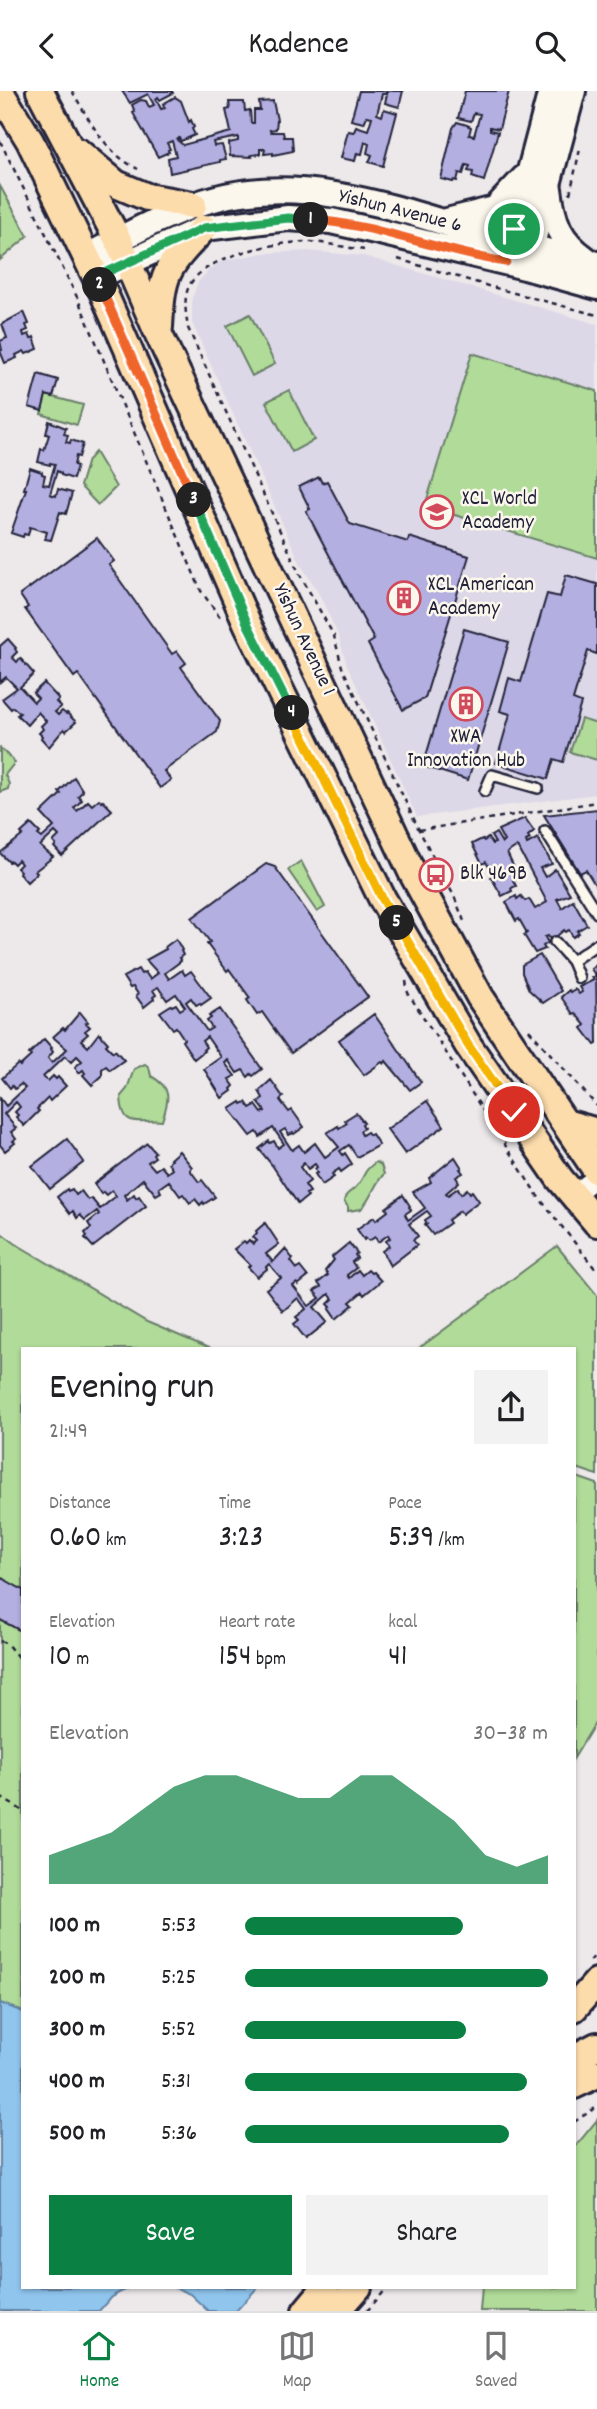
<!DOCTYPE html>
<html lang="en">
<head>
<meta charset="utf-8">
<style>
	:root { --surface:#fff; --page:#f2f2f2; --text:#202124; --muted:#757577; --line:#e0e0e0; --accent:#0b8043 }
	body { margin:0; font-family:Dekko,sans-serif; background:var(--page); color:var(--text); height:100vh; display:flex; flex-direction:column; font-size:26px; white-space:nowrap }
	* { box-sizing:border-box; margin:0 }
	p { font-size:23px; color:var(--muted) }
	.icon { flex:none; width:38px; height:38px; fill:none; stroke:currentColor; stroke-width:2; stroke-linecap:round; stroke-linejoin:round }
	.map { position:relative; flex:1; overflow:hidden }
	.panel { position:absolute; left:21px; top:1256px; width:555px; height:942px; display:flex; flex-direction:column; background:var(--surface); border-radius:0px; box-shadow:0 2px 5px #0004 }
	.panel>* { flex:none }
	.pin { position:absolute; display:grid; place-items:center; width:60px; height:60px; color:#fff; margin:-30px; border:4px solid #fff; border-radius:50%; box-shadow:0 2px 7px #0007 }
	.km { position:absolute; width:35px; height:35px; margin:-18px; border-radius:50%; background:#222; color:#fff; font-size:19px; line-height:35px; text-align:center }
	.round { display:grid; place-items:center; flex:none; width:74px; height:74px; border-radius:0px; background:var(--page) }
	.headline { display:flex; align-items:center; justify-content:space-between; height:119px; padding:0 28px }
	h1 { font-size:38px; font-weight:600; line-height:52px }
	.metrics { display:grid; grid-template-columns:repeat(3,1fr); gap:10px; height:119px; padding:7px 28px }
	.metrics div { display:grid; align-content:center }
	.metrics b { font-size:30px; font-weight:600 }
	.metrics small { font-size:19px; font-weight:400 }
	.metrics p { font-size:19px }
	.chart { height:196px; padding:14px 28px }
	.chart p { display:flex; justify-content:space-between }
	.chart svg { width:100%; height:126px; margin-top:7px; fill:var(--accent); opacity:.7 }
	.cta { display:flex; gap:14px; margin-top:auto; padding:14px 28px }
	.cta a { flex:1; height:80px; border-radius:0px; background:var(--accent); color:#fff; font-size:28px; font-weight:600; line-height:80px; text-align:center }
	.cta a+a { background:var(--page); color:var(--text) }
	ul { padding:0 28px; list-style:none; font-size:23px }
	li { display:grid; grid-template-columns:112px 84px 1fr; align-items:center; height:52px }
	li i { height:18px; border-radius:9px; background:var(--accent) }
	header { display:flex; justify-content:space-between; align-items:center; height:91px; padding:0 28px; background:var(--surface); font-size:32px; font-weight:600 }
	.tabs { display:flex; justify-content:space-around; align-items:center; height:98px; border-top:2px solid var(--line); background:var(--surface); font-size:19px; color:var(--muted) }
	.tabs a { display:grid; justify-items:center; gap:4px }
	.tabs .selected { color:var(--accent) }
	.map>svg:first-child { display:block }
	.built { fill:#dcd8e7 }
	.green { fill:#b0db98; stroke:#697e6a; stroke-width:2 }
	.water { fill:#90c5ee; stroke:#6484a6; stroke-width:2 }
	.building { fill:#b3afe1; stroke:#22223b; stroke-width:2 }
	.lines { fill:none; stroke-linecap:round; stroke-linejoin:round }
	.lane-casing { stroke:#22223b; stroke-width:14 }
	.street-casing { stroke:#22223b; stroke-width:23 }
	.secondary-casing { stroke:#22223b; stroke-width:30 }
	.primary-casing { stroke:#22223b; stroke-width:32 }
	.path { stroke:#22223b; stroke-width:2.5; stroke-dasharray:5 5; stroke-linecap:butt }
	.lane { stroke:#fbf7ec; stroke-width:9 }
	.street { stroke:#fbf7ec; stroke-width:18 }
	.secondary { stroke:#fbf7ec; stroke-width:24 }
	.primary { stroke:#fddcac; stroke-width:26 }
	.split-1-casing { stroke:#fff; stroke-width:14 }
	.split-2-casing { stroke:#fff; stroke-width:14 }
	.split-3-casing { stroke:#fff; stroke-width:14 }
	.split-4-casing { stroke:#fff; stroke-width:14 }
	.split-5-casing { stroke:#fff; stroke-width:14 }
	.split-6-casing { stroke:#fff; stroke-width:14 }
	.split-1 { stroke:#f0652b; stroke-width:9 }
	.split-2 { stroke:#22a559; stroke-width:9 }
	.split-3 { stroke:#f0652b; stroke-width:9 }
	.split-4 { stroke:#22a559; stroke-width:9 }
	.split-5 { stroke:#f5b400; stroke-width:9 }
	.split-6 { stroke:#f5b400; stroke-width:9 }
	.labels { text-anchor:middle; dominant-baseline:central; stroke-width:5; stroke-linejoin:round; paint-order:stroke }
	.street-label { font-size:21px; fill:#22223b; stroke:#fbf7ec }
	.poi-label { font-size:21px; fill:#22223b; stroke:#fbf7ec; text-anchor:start }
</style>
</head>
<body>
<header><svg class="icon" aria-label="back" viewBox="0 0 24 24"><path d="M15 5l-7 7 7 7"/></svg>Kadence<svg class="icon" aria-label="search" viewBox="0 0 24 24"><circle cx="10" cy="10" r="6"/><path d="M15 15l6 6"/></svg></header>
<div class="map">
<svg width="597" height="2220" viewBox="0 0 597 2220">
	<rect width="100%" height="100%" fill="#ede9ea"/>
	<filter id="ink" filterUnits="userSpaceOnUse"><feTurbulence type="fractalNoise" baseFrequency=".0143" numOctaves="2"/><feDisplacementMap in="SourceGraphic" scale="14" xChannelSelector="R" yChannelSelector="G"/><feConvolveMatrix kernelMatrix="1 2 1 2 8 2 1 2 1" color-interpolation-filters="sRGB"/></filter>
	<g filter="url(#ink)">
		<polygon class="built" points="308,160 364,165 597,233 597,703 417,726 347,574 338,544 320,505 301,474 192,232 192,207 198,191 209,179 222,170 263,162"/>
		<g class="green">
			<polygon points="0,95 28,145 0,169"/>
			<polygon points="250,223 275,273 252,285 227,235"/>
			<polygon points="472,262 597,300 597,467 425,415"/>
			<polygon points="289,299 314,349 292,361 266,311"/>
			<polygon points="46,304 83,314 77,334 41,323"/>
			<polygon points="95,361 116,396 98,414 80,395 88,369"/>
			<polygon points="581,628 597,633 597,669 570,661"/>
			<polygon points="0,657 15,671 5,684 9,693 8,698 0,701"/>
			<polygon points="301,770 325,816 317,821 288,779"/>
			<path d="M145,973L149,976L151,985C173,997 169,1009 162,1030C141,1027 122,1041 121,1005L127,998L134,978Z"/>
			<path d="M376,1071L381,1074L384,1083C374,1093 372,1107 361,1118L348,1120V1116L344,1110C346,1102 349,1102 355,1097C365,1088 361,1081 376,1071Z"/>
			<polygon points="0,1141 16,1153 147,1231 211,1258 23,1258 23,1921 0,1912"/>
			<polygon points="557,1155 597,1204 597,1384 574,1376 574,1258 418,1258"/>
			<polygon points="574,1385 597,1393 597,1629 574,1667"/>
			<polygon points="597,2029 597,2220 480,2220 482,2196 574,2196 574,2057"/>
		</g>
		<g class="water">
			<polygon points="0,1912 23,1921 23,2196 130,2196 111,2206 99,2220 0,2220"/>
			<polygon points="173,2196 258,2196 236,2220 208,2220 190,2203"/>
		</g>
		<g class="building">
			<polygon points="122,0 172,0 173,2 160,9 158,6 156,8 161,18 165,17 163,13 175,6 181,10 189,31 191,29 194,36 192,38 195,44 181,50 179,47 177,49 183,54 231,41 226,19 230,18 229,11 244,11 245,20 250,19 251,32 254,32 254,19 260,19 259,11 273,10 277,29 276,38 270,39 271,41 283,41 284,46 292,46 293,60 273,64 273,62 264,63 265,58 260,58 260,63 251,64 252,66 230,65 229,52 238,50 238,46 213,51 214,55 222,54 226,68 220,69 220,71 170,82 168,67 176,65 172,50 167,52 170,58 168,59 169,61 158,66 133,22 135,21 132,14 141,9 146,10 149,16 154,14 148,3 130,12"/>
			<polygon points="359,0 403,0 399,16 385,12 387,3 382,3 377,23 382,25 384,18 397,22 383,75 369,71 372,64 367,62 369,53 365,51 362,63 357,62 355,70 341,67 348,40 354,41 356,35 368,39 372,26 367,25 364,32 351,29"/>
			<polygon points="465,0 509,0 499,38 490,36 490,39 498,41 484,90 472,86 473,81 468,80 470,75 466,74 463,83 459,82 457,90 454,89 453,91 441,88 453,37 457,31 467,34 471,36 469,44 474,45 480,23 474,22 471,30 458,27"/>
			<polygon points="24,221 29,233 26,234 28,239 23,241 24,245 29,243 31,248 34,246 38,258 26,263 24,260 16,264 17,267 5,272 0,260 2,259 0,250 7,247 2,233"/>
			<polygon points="38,283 58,289 53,306 46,304 42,320 29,316"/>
			<polygon points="49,330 66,337 64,343 68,344 66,351 70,352 71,349 83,353 79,366 76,365 74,374 77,375 73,388 61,384 61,382 57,380 50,403 56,405 58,398 72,402 66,423 60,421 51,449 45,448 47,441 30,436 28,444 24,443 23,446 11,442 26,398 24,398 30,377 42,381 42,383 45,384 43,393 49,394 55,373 50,372 50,374 38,371 41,358 44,359 49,344 46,343"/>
			<polygon points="319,386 322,392 327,390 350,433 408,451 409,446 469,465 425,607 403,619 368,553 374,549 306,420 310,418 299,396"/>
			<polygon points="97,447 114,470 109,474 172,563 177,560 186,572 181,576 220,630 217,641 164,680 171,689 160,697 78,583 74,586 25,518 28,516 20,504"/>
			<polygon points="566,484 597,493 597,563 588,560 573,609 581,612 563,671 554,668 548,688 496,672 510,623 500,620 509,587 521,591 547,503 560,506"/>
			<polygon points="464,538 509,551 468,689 423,675"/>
			<polygon points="8,548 16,557 15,558 17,561 12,566 17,571 20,567 34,583 20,596 34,611 38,607 33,602 44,592 59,608 56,611 61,616 55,621 58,624 62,620 66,623 67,622 76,631 66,640 64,638 49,656 41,647 42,645 39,642 43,638 41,635 46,630 38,621 27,634 17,624 20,622 13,616 11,618 2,608 17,597 6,586 0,591 0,555"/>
			<polygon points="74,686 83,700 78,705 82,709 74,717 77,720 88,710 92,714 99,708 102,711 103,710 112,719 62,765 54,756 56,754 53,751 59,745 55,741 40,755 53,766 35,780 37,782 27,791 19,782 20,780 17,777 21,773 18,769 14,773 11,770 9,771 0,762 23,744 21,742 31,733 40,742 38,744 42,747 54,736 41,722 61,703 59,701"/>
			<polygon points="597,718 597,797 586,779 580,782 544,724"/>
			<polygon points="525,727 534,740 528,745 530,748 526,750 527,753 538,747 552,773 540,777 545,786 555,778 570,803 557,808 562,817 573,809 587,834 577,840 579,842 573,846 569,839 565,841 564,839 551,850 548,845 545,846 548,852 543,855 545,858 535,862 524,844 527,842 519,828 516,830 506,811 516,805 517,808 521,805 525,810 529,808 535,818 547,811 519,758 516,756 507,762 514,777 511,779 516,787 513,789 516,795 511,797 512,800 502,805 491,786 494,784 486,771 482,773 472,753 482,748 484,750 488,747 492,753 495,752 491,745 496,742 502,752 504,750 498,739"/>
			<polygon points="266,773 275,776 368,906 291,962 262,921 257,924 247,909 250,907 229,878 227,880 207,853 210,851 192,827"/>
			<polygon points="176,848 182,859 181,860 183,864 179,867 181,870 165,882 169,888 182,879 185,884 191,880 211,907 201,914 200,912 196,914 191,907 186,911 207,940 212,937 207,930 211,927 209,925 220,918 262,978 253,985 251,983 248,986 243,979 237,982 228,969 225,972 235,985 229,988 234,995 231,998 232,1000 222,1007 204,978 221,966 207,946 202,950 206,956 203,959 204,960 194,968 182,950 184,948 176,936 173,938 160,921 171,914 172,915 176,913 180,919 185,916 176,903 167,909 158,896 153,899 156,904 153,906 154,908 144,916 136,905 138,903 133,896 130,897 123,886 138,878 141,883 145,881 150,888 158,882 146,869 166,858 165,856"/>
			<polygon points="540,864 561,900 543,912 529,899 522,882 522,874"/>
			<polygon points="596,874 597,953 595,954 582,937 585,934 575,922 573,923 561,906 569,899 570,901 575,898 579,903 582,901 579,896 594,889 592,887 596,885 591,878"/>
			<polygon points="80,921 88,931 86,932 90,936 85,940 88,943 81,949 88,956 99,942 108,952 106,954 113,961 115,959 124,969 110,979 106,975 102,978 102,985 92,994 83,984 85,982 83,979 79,982 75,976 82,970 77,965 71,971 65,965 43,986 48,990 53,985 56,988 58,986 66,995 50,1010 48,1007 37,1018 39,1020 24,1035 16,1026 18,1024 15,1021 20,1016 16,1011 4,1023 16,1037 11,1041 16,1048 13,1050 15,1052 5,1060 0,1054 0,1007 6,1015 25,997 21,993 15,998 12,995 10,997 2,987 18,973 20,975 31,965 29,963 44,948 52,957 51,958 53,961 48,967 52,972 67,958 53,946 63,937 65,939"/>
			<polygon points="374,923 421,991 410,999 386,970 384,973 382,971 364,984 339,949"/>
			<polygon points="271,989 283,1006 280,1009 289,1021 292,1019 304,1036 294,1043 293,1042 289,1044 285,1038 280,1041 292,1059 299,1054 304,1061 315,1052 325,1066 339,1056 327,1042 338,1035 339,1037 347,1032 345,1029 356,1022 364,1032 362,1033 364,1037 360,1040 362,1044 367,1041 370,1044 372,1043 379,1054 357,1066 349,1054 340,1060 343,1064 345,1062 352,1073 341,1081 339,1078 332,1083 334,1086 322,1094 315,1083 317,1082 315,1078 317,1076 315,1073 308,1078 304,1072 300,1076 310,1090 305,1094 310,1101 306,1103 308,1105 298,1113 272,1074 259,1058 269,1050 270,1052 274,1050 278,1057 284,1053 273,1037 260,1046 257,1041 251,1045 230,1018 241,1011 242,1013 246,1011 250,1017 256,1014 262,1022 265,1020 258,1011 263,1007 259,1000"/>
			<polygon points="427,1010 444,1035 405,1063 387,1038"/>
			<polygon points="67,1048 84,1071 50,1098 32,1075"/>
			<polygon points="147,1052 155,1061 153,1063 155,1066 148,1071 155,1079 161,1075 167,1082 172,1078 168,1072 171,1069 170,1068 179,1060 192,1076 190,1079 199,1091 202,1089 215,1106 204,1113 203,1111 200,1114 195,1108 190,1112 183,1103 180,1105 169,1090 159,1097 161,1101 156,1104 143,1088 124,1104 127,1109 134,1103 136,1107 139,1105 146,1115 93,1156 85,1147 87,1145 85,1142 91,1137 88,1132 99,1123 97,1120 85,1129 80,1124 77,1127 73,1120 70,1123 57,1106 67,1098 68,1100 72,1098 76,1104 81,1100 88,1109 91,1107 100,1118 116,1105 112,1099 106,1104 103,1101 101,1103 94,1093"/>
			<polygon points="455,1066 462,1077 460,1078 463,1082 456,1086 459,1091 446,1102 448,1104 458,1097 461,1103 467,1098 470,1102 472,1100 479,1110 462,1123 460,1120 448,1129 450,1132 433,1144 425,1134 427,1133 425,1129 431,1125 427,1120 409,1133 418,1145 413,1149 417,1154 390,1175 382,1160 389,1155 386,1150 390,1147 388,1144 378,1151 375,1146 369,1150 366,1147 364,1149 357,1138 374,1126 376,1129 388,1120 386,1117 403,1104 410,1115 409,1116 411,1119 405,1123 408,1129 425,1117 413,1101 431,1091 429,1087"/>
			<polygon points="265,1132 279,1153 266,1163 273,1171 285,1158 293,1168 291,1170 297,1178 300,1176 308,1186 298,1194 297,1192 293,1195 309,1215 320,1207 314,1200 321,1196 318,1192 328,1184 325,1180 334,1169 332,1166 349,1152 357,1162 355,1164 357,1167 352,1171 356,1177 347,1184 349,1187 358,1179 362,1184 368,1179 371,1182 373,1181 381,1190 364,1204 362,1201 350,1211 353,1214 336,1228 329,1218 331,1216 328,1213 333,1208 329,1203 314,1216 327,1231 306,1248 294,1233 299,1229 296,1226 306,1218 298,1207 283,1220 266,1198 281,1187 269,1173 266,1176 267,1178 257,1186 248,1176 250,1174 234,1158 244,1150 246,1152 249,1149 253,1153 257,1150 253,1146 257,1142 256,1140"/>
			<polygon points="2,1487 23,1499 23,1541 0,1529 0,1491"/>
		</g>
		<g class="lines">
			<defs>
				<g id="lane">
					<polyline points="485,700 492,684 538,697"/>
					<polyline points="545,740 597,822"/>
					<polyline points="555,851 572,870 597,853"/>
					<polyline points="572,870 579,887"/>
				</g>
				<polyline id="street" points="573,1104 597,1086"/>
				<g id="secondary">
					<path d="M549,98C553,131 559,149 586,168"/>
					<polyline points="443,131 495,118 524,87"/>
					<path d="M86,166C126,145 173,118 217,107C305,84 395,117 478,142C518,153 557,163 597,173"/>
					<polyline points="507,167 551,0"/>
					<polyline points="527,172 573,0"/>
					<polyline points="96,186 204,137 288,127 331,130 380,141 525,176 597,196"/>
				</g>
				<g id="primary">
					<polyline points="40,0 118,149 159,244 412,781 480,906 597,1080"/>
					<polyline points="0,1 30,50 101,196 248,534 382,807 468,954 560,1088 597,1132"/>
					<polyline points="78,61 116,93 147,106 193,114"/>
					<path d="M159,236C162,180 166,177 204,137"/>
					<polyline points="565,1032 597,1041"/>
					<polyline points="574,1917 597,1891"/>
					<polyline points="574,1967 597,1955"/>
					<polyline points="574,1994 597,1983"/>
					<polyline points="306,2220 326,2196"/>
					<polyline points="337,2220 358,2196"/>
				</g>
			</defs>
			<use href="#lane" class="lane-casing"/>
			<use href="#street" class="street-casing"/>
			<use href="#secondary" class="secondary-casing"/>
			<use href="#primary" class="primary-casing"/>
			<g class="path">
				<path d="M72,0C90,30 105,62 138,78"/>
				<polyline points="0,50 77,206 201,500 220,526"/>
				<polyline points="570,103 580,58"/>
				<path d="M364,159C347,157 329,152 311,151C279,150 205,164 189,195C183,208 186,224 188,237L299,482L334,545L342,576L419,739L454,805L464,830"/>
				<polyline points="398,168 488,195 597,224"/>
				<polyline points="419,739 597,711"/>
				<polyline points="406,890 408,902 537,1104 597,1180"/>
				<polyline points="529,939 597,1015"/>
				<polyline points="0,1550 6,1552 23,1572"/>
				<polyline points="0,1706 23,1720"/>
				<polyline points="590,1870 597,1862"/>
				<polyline points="574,2031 597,2016"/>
				<polyline points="367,2220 388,2196"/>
			</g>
			<use href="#lane" class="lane"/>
			<use href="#street" class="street"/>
			<use href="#secondary" class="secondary"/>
			<use href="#primary" class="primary"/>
		</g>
	</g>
	<g class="lines" filter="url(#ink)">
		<defs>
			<path id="split-1" d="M311,129C377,133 440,161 506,171L514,138"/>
			<polyline id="split-2" points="100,194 96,186 204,137 288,127 311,129"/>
			<polyline id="split-3" points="100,194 194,409"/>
			<polyline id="split-4" points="194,409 248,534 292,622"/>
			<polyline id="split-5" points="292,622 382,807 397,832"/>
			<polyline id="split-6" points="397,832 468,954 514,1021"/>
		</defs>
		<use href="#split-1" class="split-1-casing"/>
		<use href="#split-2" class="split-2-casing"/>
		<use href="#split-3" class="split-3-casing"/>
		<use href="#split-4" class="split-4-casing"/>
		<use href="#split-5" class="split-5-casing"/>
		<use href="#split-6" class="split-6-casing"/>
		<use href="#split-1" class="split-1"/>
		<use href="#split-2" class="split-2"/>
		<use href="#split-3" class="split-3"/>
		<use href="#split-4" class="split-4"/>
		<use href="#split-5" class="split-5"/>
		<use href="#split-6" class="split-6"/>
	</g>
	<defs>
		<symbol id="school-ring" viewBox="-11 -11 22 22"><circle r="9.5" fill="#fbf7ec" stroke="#d1495b" stroke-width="1.5"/><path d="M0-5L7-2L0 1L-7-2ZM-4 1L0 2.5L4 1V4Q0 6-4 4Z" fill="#d1495b"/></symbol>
		<symbol id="building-ring" viewBox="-11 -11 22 22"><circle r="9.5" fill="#fbf7ec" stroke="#d1495b" stroke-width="1.5"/><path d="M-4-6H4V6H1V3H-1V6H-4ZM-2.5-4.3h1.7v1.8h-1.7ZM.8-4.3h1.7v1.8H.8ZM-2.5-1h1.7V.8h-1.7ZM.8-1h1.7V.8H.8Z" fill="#d1495b"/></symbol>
		<symbol id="bus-ring" viewBox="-11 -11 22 22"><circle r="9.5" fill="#fbf7ec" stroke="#d1495b" stroke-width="1.5"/><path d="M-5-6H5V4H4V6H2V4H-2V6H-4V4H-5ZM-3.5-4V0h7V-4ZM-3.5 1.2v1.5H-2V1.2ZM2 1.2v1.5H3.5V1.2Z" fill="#d1495b"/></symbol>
	</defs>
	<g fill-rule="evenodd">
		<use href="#school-ring" x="418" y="402" width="38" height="38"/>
		<use href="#building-ring" x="385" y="488" width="38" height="38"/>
		<use href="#building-ring" x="447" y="594" width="38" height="38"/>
		<use href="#bus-ring" x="417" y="765" width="38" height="38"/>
	</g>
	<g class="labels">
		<g class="street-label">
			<text transform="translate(400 121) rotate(14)">Yishun Avenue 6</text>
			<text transform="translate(303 549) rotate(65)">Yishun Avenue 1</text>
		</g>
		<g class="poi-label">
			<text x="462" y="409">XCL World<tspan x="462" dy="24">Academy</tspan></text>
			<text x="428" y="495">XCL American<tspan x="428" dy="24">Academy</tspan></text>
			<text x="466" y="647" text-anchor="middle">XWA<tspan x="466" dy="24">Innovation Hub</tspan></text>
			<text x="460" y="784">Blk 469B</text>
		</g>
	</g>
</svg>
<div class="pin" style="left:514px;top:138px;background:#1e9e55"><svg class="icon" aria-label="arrive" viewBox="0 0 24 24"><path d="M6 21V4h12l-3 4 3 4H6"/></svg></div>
<div class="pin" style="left:514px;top:1021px;background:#d93025"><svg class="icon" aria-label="check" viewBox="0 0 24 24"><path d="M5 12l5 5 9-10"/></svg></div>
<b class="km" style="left:311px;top:129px">1</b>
<b class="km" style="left:100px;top:194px">2</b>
<b class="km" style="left:194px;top:409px">3</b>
<b class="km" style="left:292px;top:622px">4</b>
<b class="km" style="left:397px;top:832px">5</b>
<section class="panel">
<div class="headline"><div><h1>Evening run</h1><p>21:49</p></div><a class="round"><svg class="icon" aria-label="share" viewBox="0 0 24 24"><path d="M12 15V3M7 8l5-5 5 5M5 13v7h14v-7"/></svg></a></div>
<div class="metrics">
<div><p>Distance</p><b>0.60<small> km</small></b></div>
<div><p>Time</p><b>3:23</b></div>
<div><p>Pace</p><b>5:39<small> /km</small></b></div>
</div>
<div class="metrics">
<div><p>Elevation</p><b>10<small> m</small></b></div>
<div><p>Heart rate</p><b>154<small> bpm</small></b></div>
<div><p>kcal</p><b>41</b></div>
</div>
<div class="chart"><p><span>Elevation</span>30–38 m</p>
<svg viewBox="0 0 160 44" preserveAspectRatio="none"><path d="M0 44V34L10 30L20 26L30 18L40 10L50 6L60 6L70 10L80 14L90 14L100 6L110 6L120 14L130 22L140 34L150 38L160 34V44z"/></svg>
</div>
<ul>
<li><b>100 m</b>5:53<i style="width:72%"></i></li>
<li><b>200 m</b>5:25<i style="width:100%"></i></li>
<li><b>300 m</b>5:52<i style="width:73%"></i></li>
<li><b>400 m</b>5:31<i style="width:93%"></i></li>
<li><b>500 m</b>5:36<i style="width:87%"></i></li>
</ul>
<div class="cta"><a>Save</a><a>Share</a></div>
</section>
</div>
<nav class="tabs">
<a class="selected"><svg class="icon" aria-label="home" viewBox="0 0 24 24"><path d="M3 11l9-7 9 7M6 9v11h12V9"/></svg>Home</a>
<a><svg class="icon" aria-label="map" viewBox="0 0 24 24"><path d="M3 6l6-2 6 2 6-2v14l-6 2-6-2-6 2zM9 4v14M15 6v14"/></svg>Map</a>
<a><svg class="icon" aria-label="saved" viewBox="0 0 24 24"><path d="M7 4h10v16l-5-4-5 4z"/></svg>Saved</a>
</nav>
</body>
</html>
